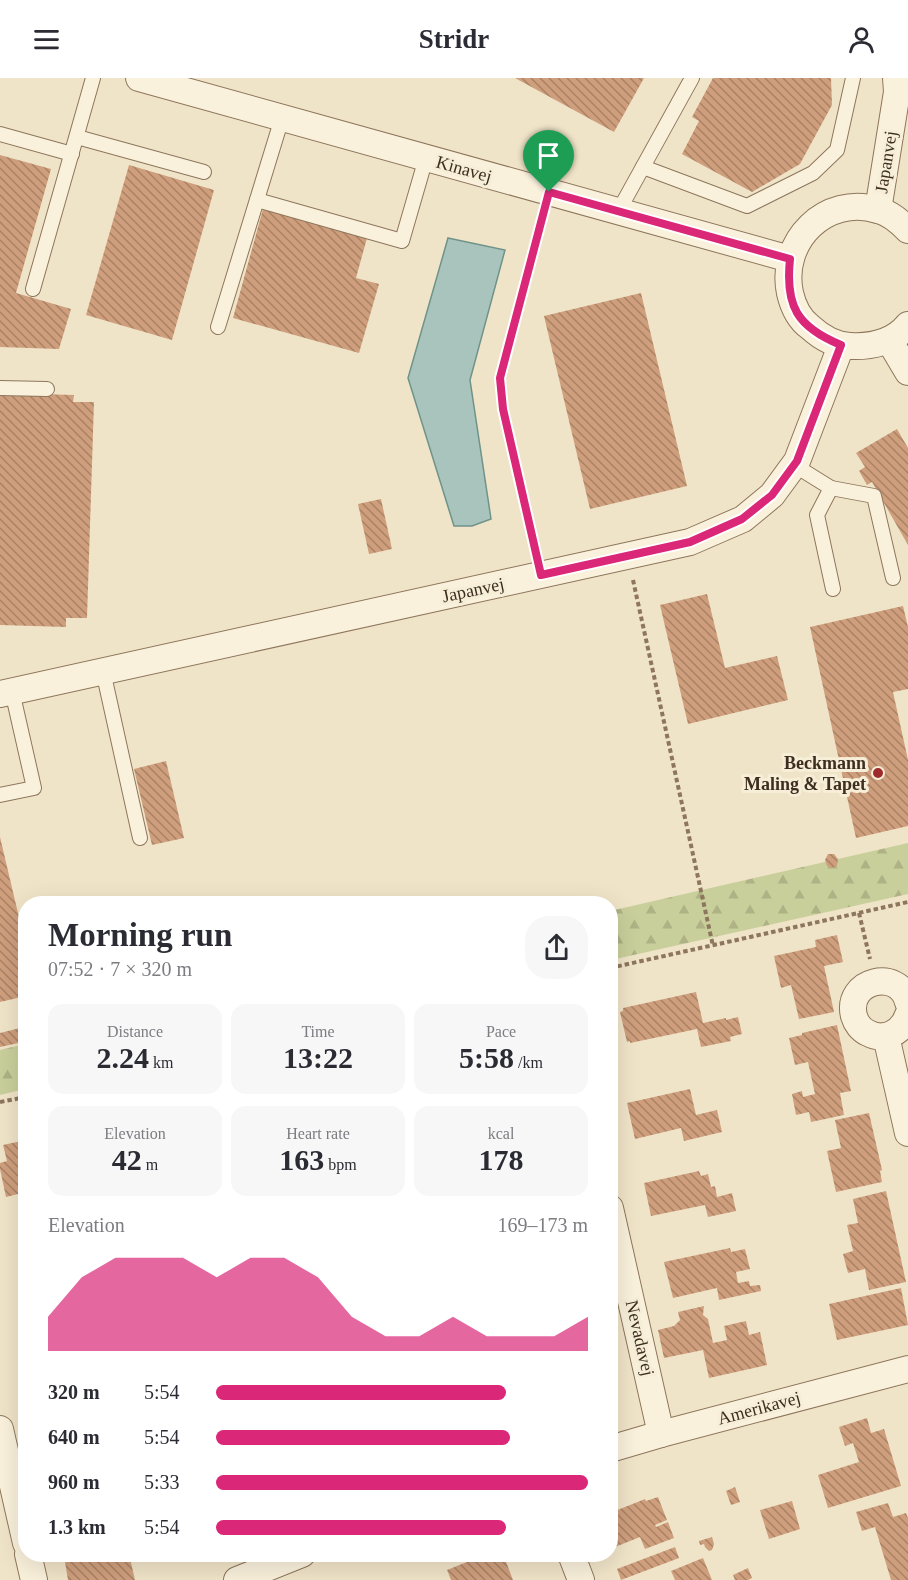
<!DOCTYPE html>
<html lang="en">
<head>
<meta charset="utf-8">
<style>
	:root { --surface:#fff; --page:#f7f7f7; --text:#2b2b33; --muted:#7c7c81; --accent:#db2777 }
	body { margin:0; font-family:Georgia,serif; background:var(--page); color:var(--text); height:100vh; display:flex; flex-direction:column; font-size:22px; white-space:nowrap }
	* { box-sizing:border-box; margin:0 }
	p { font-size:20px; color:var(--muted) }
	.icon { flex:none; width:33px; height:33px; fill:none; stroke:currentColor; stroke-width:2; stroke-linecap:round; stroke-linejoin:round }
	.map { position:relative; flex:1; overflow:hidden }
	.details { position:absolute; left:18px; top:818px; width:600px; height:666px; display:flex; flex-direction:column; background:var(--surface); border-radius:24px; box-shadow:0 6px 24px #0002 }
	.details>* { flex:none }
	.pin { position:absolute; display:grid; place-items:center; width:51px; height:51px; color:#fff; margin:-62px -26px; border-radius:50% 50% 50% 0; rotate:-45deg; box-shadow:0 0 6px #0007 }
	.pin .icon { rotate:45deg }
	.round { display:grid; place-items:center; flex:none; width:63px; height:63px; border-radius:24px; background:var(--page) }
	.summary { display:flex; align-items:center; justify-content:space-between; height:102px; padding:0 30px }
	h1 { font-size:33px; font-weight:700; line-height:45px }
	.figures { display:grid; grid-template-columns:repeat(3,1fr); gap:9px; height:102px; padding:6px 30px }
	.figures div { display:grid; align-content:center; border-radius:15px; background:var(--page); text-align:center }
	.figures b { font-size:30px; font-weight:700 }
	.figures small { font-size:16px; font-weight:400 }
	.figures p { font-size:16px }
	.chart { height:168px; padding:12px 30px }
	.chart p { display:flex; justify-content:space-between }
	.chart svg { width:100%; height:108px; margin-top:6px; fill:var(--accent); opacity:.7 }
	ul { padding:0 30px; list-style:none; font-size:20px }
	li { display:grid; grid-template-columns:96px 72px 1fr; align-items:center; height:45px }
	li i { height:15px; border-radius:8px; background:var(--accent) }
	header { display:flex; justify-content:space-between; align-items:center; height:78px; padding:0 30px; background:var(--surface); font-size:27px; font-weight:700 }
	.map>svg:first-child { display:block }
	.forest { fill:url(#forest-firs) }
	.water { fill:#a9c4bc; stroke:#6f938a; stroke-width:1.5 }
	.building { fill:url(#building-back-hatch) }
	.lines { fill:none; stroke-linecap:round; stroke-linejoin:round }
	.lane-casing { stroke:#8d765c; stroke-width:16 }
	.street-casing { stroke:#8d765c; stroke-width:28 }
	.path { stroke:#8d765c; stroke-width:4; stroke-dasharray:4.5 3; stroke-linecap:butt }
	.lane { stroke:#faf1dc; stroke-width:14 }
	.street { stroke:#faf1dc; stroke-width:26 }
	.route-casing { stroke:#fff; stroke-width:12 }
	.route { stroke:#db2777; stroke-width:8 }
	.poi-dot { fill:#9e2a2b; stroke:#f7eed8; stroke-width:2 }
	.labels { text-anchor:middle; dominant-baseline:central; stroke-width:6; stroke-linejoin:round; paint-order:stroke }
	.street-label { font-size:18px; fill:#3d2e20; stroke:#f7eed8 }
	.poi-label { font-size:18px; font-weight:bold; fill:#3d2e20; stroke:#f7eed8; text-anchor:end }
</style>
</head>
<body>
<header><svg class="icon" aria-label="menu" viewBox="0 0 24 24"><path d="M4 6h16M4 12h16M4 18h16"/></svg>Stridr<svg class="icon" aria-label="person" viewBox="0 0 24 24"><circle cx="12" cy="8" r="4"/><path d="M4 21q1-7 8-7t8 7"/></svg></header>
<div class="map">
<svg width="908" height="1502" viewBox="0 0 908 1502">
	<defs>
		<pattern id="forest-firs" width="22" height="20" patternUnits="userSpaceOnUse" patternTransform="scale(1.5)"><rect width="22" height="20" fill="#c9cf9b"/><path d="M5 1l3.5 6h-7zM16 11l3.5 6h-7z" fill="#aeb285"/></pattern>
		<pattern id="building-back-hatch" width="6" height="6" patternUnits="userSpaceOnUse" patternTransform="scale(1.5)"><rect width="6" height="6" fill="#cf9f7d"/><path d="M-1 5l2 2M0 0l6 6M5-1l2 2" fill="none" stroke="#a98266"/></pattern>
	</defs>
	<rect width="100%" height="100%" fill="#f0e4c8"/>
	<g class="forest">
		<polygon points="908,765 908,816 611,882 610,833"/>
		<polygon points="25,966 25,1011 0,1017 0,972"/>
	</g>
	<polygon class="water" points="448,160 505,172 470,302 491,441 472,448 454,448 408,300"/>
	<g class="building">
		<polygon points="515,0 644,0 614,54"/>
		<polygon points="713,0 831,0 832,27 800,86 752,114 682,76 699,43 692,39"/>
		<polygon points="0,77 51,91 16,215 71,231 59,271 0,269"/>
		<polygon points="129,87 214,112 172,262 86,237"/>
		<polygon points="263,131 367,160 356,200 379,206 359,275 233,240"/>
		<polygon points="641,215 687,408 590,431 544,238"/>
		<polygon points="0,315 74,317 73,324 94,324 87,540 66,540 66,549 0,547"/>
		<polygon points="897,351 908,370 908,467 872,404 867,407 859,393 865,389 856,375"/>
		<polygon points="381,421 392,471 369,476 358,426"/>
		<polygon points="707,516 725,590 777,578 788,622 688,646 660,527"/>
		<polygon points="903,528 908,549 908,611 893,614 908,682 908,748 856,760 810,549"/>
		<polygon points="166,683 184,760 152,767 134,691"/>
		<polygon points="0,759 26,869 26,918 0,924"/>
		<polygon points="828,776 834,776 838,781 837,788 832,790 827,788 825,782"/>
		<polygon points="837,857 843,884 824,888 834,934 799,941 791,907 781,910 774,878 816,869 815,862"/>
		<polygon points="696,914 703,945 726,940 726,942 738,939 742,956 730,959 731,963 701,969 697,951 630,965 630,963 627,964 620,934 623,933 623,930"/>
		<polygon points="837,947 851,1013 840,1015 844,1037 811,1044 809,1034 796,1037 792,1016 802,1013 803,1019 815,1016 808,984 795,987 789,960 802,957 802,955"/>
		<polygon points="20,950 23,964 0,969 0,955"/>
		<polygon points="690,1011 696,1037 717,1032 722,1054 684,1063 681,1050 635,1061 627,1025"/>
		<polygon points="869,1035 882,1092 880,1093 882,1104 836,1114 827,1073 841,1070 835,1042"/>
		<polygon points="26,1062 26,1114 6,1119 0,1091 0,1085 7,1083 3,1067"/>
		<polygon points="699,1093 701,1098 708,1096 711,1109 715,1108 717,1119 732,1115 736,1133 708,1139 705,1127 651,1138 644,1105"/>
		<polygon points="886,1113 906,1204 869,1212 865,1191 848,1195 843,1176 853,1173 847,1147 858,1145 853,1121"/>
		<polygon points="730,1170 731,1174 745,1171 750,1191 736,1194 738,1205 749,1203 750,1208 760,1207 761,1213 719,1222 717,1210 673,1220 664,1184"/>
		<polygon points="901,1210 908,1247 837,1262 829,1226"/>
		<polygon points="704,1228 703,1237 708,1241 713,1265 727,1262 724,1248 746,1243 749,1257 760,1254 767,1287 709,1300 703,1272 664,1280 658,1252 674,1248 680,1242 678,1234"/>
		<polygon points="867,1340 871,1355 884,1351 901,1408 828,1430 818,1397 859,1384 853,1365 845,1368 839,1349"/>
		<polygon points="735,1409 740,1424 731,1427 726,1413"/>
		<polygon points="658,1419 667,1442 655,1447 656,1449 668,1444 674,1460 645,1471 640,1459 610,1471 610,1435 645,1421 646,1423"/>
		<polygon points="792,1423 800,1451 769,1461 760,1432"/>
		<polygon points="888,1425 893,1439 906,1435 908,1440 908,1502 891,1502 875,1449 862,1453 856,1434"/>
		<polygon points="712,1459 714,1466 712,1472 709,1473 705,1469 704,1466 700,1467 699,1463"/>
		<polygon points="675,1469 679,1480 621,1502 617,1491"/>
		<polygon points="100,1476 129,1476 135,1502 68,1502 65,1484"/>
		<polygon points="487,1476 503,1476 513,1502 451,1502 447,1492"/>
		<polygon points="703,1480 712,1502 675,1502 671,1493"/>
		<polygon points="748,1490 752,1500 748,1502 735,1502 733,1497"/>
	</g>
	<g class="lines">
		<defs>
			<g id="lane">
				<polyline points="0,56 72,76"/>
				<polyline points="77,59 204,94"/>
				<polyline points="643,89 747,128 813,95 837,72 853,0"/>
				<polyline points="257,122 402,163 426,80"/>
				<polyline points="618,134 692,0"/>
				<polyline points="33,211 93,0"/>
				<polyline points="218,249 282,40"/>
				<polyline points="0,310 47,311"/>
				<polyline points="794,387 831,410"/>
				<polyline points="833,511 817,437 831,410 874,418 893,500"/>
				<polyline points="103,593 140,760"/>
				<polyline points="0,717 34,710 12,613"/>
			</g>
			<g id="street">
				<polyline points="139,0 790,181"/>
				<polyline points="878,132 897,14 896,0"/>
				<path d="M908,152C899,143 890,135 878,132C826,116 779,163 790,215C793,228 799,241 810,249C822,260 834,267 850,268C871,269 894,264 908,247"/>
				<polyline points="889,262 908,294"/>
				<polyline points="0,616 690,464 743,441 772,417 797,383 841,268"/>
				<path d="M908,924C899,889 845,902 854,938C856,945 861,952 868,955C885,964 902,954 908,937"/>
				<polyline points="886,958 908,1055"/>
				<polyline points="610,1130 661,1356"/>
				<polyline points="0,1351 26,1465"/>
				<polyline points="610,1371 661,1356 908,1291"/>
				<polyline points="28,1476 34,1502"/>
				<polyline points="571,1476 581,1502"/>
				<polyline points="237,1502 302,1476"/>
			</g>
		</defs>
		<use href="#lane" class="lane-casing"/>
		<use href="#street" class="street-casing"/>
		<g class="path">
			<polyline points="535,473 503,331 500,300 543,138"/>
			<polyline points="633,502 713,868"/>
			<polyline points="859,835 870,881"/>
			<polyline points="610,890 908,824"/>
			<polyline points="0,1024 26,1019"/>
		</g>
		<use href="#lane" class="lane"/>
		<use href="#street" class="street"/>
	</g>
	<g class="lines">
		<defs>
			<path id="route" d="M549,114L790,181C785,228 797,249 841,267L797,383L772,417L742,441L690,464L541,497L503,331L500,300Z"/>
		</defs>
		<use href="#route" class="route-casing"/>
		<use href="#route" class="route"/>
	</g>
	<circle class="poi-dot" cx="878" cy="695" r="6"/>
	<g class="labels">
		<g class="street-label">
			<text transform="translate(886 84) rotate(-81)">Japanvej</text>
			<text transform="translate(464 91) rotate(16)">Kinavej</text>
			<text transform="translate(473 512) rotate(-12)">Japanvej</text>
			<text transform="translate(640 1260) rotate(77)">Nevadavej</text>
			<text transform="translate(759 1330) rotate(-15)">Amerikavej</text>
		</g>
		<g class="poi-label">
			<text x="866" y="685">Beckmann<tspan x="866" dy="21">Maling &amp; Tapet</tspan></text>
		</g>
	</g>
</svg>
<div class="pin" style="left:549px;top:114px;background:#1e9e55"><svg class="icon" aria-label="arrive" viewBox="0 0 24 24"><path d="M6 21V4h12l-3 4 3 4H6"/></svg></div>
<section class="details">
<div class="summary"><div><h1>Morning run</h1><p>07:52 · 7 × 320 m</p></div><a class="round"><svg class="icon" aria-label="share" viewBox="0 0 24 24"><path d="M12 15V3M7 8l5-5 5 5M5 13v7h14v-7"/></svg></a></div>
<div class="figures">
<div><p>Distance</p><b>2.24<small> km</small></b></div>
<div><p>Time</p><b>13:22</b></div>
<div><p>Pace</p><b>5:58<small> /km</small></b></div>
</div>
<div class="figures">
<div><p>Elevation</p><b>42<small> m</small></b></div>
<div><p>Heart rate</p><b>163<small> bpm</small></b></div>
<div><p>kcal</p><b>178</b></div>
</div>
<div class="chart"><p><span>Elevation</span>169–173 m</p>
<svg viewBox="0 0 160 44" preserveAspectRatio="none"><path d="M0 44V30L10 14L20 6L30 6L40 6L50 14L60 6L70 6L80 14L90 30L100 38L110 38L120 30L130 38L140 38L150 38L160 30V44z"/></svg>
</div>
<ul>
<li><b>320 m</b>5:54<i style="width:78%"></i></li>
<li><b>640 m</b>5:54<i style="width:79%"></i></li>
<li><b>960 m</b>5:33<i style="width:100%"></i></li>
<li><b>1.3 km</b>5:54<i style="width:78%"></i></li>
</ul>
</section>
</div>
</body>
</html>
